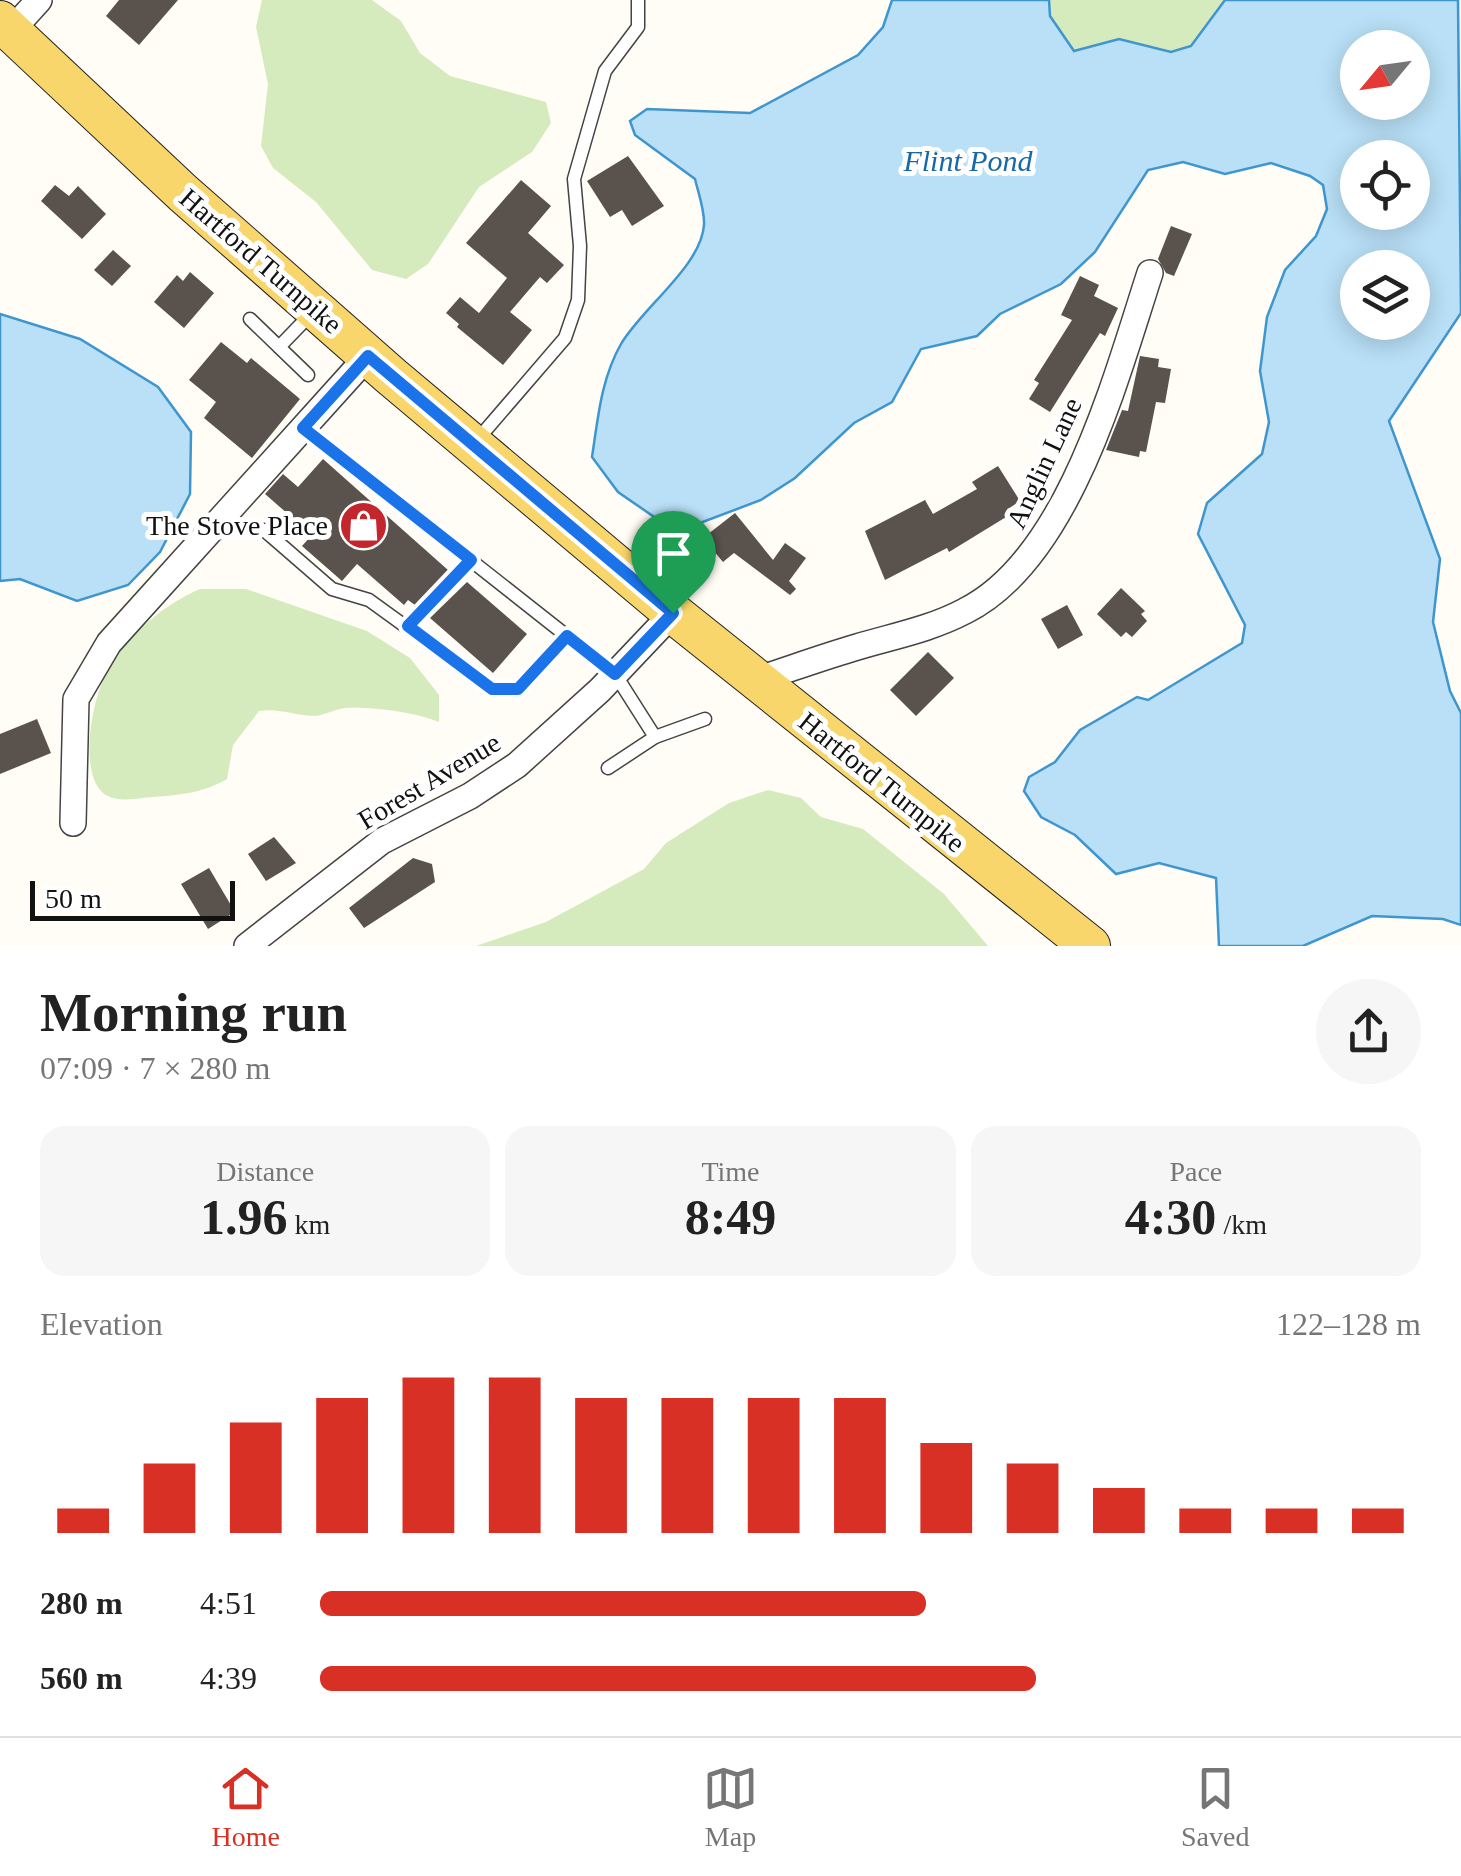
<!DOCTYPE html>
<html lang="en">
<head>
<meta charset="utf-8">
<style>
	:root { --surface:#fff; --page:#f6f6f6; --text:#222; --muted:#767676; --line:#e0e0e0; --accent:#d93025 }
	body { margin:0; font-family:"Times New Roman",serif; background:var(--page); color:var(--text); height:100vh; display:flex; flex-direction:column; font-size:38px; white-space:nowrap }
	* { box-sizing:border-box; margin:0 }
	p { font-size:32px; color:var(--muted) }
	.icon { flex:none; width:55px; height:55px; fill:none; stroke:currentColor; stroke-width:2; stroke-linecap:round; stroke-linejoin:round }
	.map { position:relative; height:946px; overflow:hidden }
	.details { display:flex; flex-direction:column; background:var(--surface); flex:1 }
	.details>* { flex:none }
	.needle { width:65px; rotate:241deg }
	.tools { position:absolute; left:1340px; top:30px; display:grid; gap:20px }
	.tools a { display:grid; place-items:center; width:90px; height:90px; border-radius:50%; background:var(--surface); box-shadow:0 5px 25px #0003; font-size:50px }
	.scale { position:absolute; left:30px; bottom:25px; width:205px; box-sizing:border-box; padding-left:10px; border:5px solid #111; border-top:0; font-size:28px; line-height:35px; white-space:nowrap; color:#111; -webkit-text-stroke:8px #fff; paint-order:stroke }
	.pin { position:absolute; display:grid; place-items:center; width:85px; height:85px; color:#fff; margin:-102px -42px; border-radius:50% 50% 50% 0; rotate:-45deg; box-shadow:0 0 10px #0007 }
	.pin .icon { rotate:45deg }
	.round { display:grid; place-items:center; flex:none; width:105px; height:105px; border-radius:52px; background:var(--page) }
	.overview { display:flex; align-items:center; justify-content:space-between; height:170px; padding:0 40px }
	h1 { font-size:55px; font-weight:600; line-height:75px }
	.stats { display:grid; grid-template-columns:repeat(3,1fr); gap:15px; height:170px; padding:10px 40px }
	.stats div { display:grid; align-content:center; border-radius:25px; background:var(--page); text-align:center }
	.stats b { font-size:50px; font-weight:600 }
	.stats small { font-size:28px; font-weight:400 }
	.stats p { font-size:28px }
	.chart { height:280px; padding:20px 40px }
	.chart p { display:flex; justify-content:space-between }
	.chart svg { width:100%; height:180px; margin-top:10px; stroke:var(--accent); stroke-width:6 }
	ul { padding:0 40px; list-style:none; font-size:32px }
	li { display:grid; grid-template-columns:160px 120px 1fr; align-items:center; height:75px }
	li i { height:25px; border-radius:12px; background:var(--accent) }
	.menu { display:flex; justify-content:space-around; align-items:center; height:140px; border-top:2px solid var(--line); background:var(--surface); font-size:28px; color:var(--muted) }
	.menu a { display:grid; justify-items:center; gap:5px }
	.menu .active { color:var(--accent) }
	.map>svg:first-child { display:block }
	.green { fill:#d5ebbd }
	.water { fill:#b9e0f7; stroke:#3f96cf; stroke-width:2.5; fill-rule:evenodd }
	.building { fill:#5a524d }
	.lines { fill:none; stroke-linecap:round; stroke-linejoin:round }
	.lane-casing { stroke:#444; stroke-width:15 }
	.street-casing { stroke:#444; stroke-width:28 }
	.primary-casing { stroke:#222; stroke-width:42 }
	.lane { stroke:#fff; stroke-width:12 }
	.street { stroke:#fff; stroke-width:25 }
	.primary { stroke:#f9d66b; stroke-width:40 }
	.route-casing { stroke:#fff; stroke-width:20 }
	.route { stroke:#1a73e8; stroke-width:12 }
	.labels { text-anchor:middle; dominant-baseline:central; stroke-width:10; stroke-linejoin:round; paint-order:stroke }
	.street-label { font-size:28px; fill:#111; stroke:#fff }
	.poi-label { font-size:28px; fill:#111; stroke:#fff; text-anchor:end }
	.water-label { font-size:30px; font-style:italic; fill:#1768a6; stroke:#fff }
</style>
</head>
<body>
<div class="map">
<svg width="1461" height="946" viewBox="0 0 1461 946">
	<rect width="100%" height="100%" fill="#fffdf5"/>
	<g class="green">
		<polygon points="262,0 372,0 401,21 420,53 450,76 546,102 551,123 532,152 479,187 428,264 406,279 372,270 316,202 273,168 261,146 268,84 256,27"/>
		<polygon points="1049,0 1225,0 1191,45 1171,52 1119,39 1074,52 1050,16"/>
		<path d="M200,589H246L367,631L410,658L439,695V722C414,712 374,707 346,708C335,709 325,715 315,716C295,716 280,708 259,711L233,745L227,779C202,793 182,795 153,797C137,798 114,804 102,792C77,768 94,686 113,661C137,628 164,605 200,589Z"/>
		<polygon points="768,790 801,798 821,817 863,829 944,894 988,946 476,946 546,922 644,869 666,843 729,803"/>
	</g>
	<g class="water">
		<path d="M892,0H1049L1050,16L1074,51L1119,39L1171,52L1191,46L1225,0H1458L1461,313L1389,421L1440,559L1433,622L1450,691L1461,713V925L1443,919L1372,916L1303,946H1219L1216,878L1159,863L1116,874L1075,835L1041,817L1024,791L1029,777L1055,762L1080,730L1137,697L1148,700L1242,643L1245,625L1198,534L1207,503L1262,454L1269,422L1260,371L1267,317L1285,270L1316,236L1327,209L1323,185L1310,176L1271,163L1225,174L1183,162L1148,170L1095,252L1061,284L1000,314L977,336L921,349L892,402L854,423L795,478L761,500L676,532L618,492L592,457C598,418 601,379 621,344C643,307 701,266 704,225C705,211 698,192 695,179L635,135L630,121L647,109L750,113L858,55L883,27ZM1358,48H1412V102H1358ZM1358,158H1412V212H1358ZM1358,268H1412V322H1358Z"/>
		<polygon points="0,314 80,339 158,387 191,432 190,494 160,552 128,585 77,601 20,579 0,581"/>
	</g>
	<g class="building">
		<polygon points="119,0 178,0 139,45 106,16"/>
		<polygon points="628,156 664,206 632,226 622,210 610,217 587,181"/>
		<polygon points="521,180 551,206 528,233 564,265 547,283 540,277 510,312 532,330 503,365 457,327 459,324 446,313 460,297 479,313 507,278 466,243"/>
		<polygon points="55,185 69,196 78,186 106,214 82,239 41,201"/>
		<polygon points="1171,226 1192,234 1174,276 1166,273 1158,259"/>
		<polygon points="113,250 131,266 112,286 94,270"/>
		<polygon points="190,272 214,293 184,328 154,302 177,275 183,281"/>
		<polygon points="1080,276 1099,285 1094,296 1118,308 1105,336 1100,333 1050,412 1029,399 1039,383 1034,380 1072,320 1061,315"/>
		<polygon points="221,342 247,363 251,358 300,399 252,458 204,418 216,402 189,380"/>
		<polygon points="1140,356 1159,359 1158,367 1171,369 1165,403 1156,402 1146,452 1140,451 1139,457 1106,450 1122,410 1128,411"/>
		<polygon points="323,459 448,570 415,605 408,600 404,605 357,564 342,581 302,546 312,535 265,494 283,474 298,487"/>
		<polygon points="998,466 1020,501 1008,509 1011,514 949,552 947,548 885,580 865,531 925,500 933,514 977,489 972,482"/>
		<polygon points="735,513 773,560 785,543 806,558 789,581 796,589 790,595 734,553 723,562 703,538"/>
		<polygon points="467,582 527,634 493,673 430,618"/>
		<polygon points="1121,588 1145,611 1141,614 1147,621 1132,637 1126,632 1121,637 1097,614"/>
		<polygon points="1067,605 1083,635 1058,649 1041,619"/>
		<polygon points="928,652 954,678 916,716 890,690"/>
		<polygon points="37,719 51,753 0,774 0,734"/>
		<polygon points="274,837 296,863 266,881 248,854"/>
		<polygon points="413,858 432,864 435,882 364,928 349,908"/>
		<polygon points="209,868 235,912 208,929 181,884"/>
	</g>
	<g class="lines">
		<defs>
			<g id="lane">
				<polyline points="250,319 308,375"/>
				<polyline points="279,347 310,315"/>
				<polyline points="303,428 615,674 655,737 608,768"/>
				<polyline points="478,439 565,338 578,300 580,246 574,179 605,71 638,27 638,0"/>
				<polyline points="264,530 332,589 369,600 492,689 518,689 567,636"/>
				<polyline points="408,627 471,560"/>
				<polyline points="655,737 705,719"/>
			</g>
			<g id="street">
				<polyline points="11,31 39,0"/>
				<path d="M756,680C790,669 823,657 857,647C894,636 931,629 965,611C1069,559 1116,377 1150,273"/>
				<polyline points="73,823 76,699 109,643 368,356"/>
				<polyline points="247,946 382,841 470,796 517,765 600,690 673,613"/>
			</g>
			<polyline id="primary" points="0,21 183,193 391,376 673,613 1090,946"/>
		</defs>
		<use href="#lane" class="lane-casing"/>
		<use href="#street" class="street-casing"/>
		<use href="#primary" class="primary-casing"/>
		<use href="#lane" class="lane"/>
		<use href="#street" class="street"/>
		<use href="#primary" class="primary"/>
	</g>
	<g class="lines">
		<defs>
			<polygon id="route" points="368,356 673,613 615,674 567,636 518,689 492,689 408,626 471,560 303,428"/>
		</defs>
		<use href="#route" class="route-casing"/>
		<use href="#route" class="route"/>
	</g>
	<defs>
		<symbol id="shop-disc" viewBox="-11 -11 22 22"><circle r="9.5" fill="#c4262e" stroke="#fff"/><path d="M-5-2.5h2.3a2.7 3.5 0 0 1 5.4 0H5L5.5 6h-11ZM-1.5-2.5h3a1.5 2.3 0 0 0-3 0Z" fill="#fff"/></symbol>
	</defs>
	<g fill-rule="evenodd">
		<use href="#shop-disc" x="336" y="498" width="55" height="55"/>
	</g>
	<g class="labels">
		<g class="street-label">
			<text transform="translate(261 261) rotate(41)">Hartford Turnpike</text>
			<text transform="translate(1044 463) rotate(-65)">Anglin Lane</text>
			<text transform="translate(429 781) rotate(-31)">Forest Avenue</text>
			<text transform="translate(882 782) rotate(39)">Hartford Turnpike</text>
		</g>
		<g class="poi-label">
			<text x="328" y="525">The Stove Place</text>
		</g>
		<g class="water-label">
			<text x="968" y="160">Flint Pond</text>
		</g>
	</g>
</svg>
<div class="tools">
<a><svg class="needle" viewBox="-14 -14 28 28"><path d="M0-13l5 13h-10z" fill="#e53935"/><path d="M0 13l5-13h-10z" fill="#767676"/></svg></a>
<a><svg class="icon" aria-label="locate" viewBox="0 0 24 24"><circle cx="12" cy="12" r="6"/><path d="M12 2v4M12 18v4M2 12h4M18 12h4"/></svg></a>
<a><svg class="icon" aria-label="layers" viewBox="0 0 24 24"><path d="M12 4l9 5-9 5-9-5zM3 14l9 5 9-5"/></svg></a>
</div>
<div class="scale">50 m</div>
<div class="pin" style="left:673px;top:613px;background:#1e9e55"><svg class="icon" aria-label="arrive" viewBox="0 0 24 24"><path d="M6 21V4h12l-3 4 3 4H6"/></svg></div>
</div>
<section class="details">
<div class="overview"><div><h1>Morning run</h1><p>07:09 · 7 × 280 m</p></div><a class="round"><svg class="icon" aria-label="share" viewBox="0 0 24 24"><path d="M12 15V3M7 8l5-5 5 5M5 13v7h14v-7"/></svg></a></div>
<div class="stats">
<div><p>Distance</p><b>1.96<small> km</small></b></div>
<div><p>Time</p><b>8:49</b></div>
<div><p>Pace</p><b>4:30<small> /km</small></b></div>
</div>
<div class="chart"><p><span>Elevation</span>122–128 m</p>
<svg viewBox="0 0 160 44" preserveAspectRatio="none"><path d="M5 44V38M15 44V27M25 44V17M35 44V11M45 44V6M55 44V6M65 44V11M75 44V11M85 44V11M95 44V11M105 44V22M115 44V27M125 44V33M135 44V38M145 44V38M155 44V38"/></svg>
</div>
<ul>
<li><b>280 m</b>4:51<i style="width:55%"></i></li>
<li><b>560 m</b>4:39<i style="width:65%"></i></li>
</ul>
</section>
<nav class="menu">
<a class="active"><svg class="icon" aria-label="home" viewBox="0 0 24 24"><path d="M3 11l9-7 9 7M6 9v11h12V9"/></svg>Home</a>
<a><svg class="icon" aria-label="map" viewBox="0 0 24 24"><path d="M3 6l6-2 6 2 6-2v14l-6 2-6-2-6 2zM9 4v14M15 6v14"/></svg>Map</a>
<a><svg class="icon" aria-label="saved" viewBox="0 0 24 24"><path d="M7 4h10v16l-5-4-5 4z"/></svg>Saved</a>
</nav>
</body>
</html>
